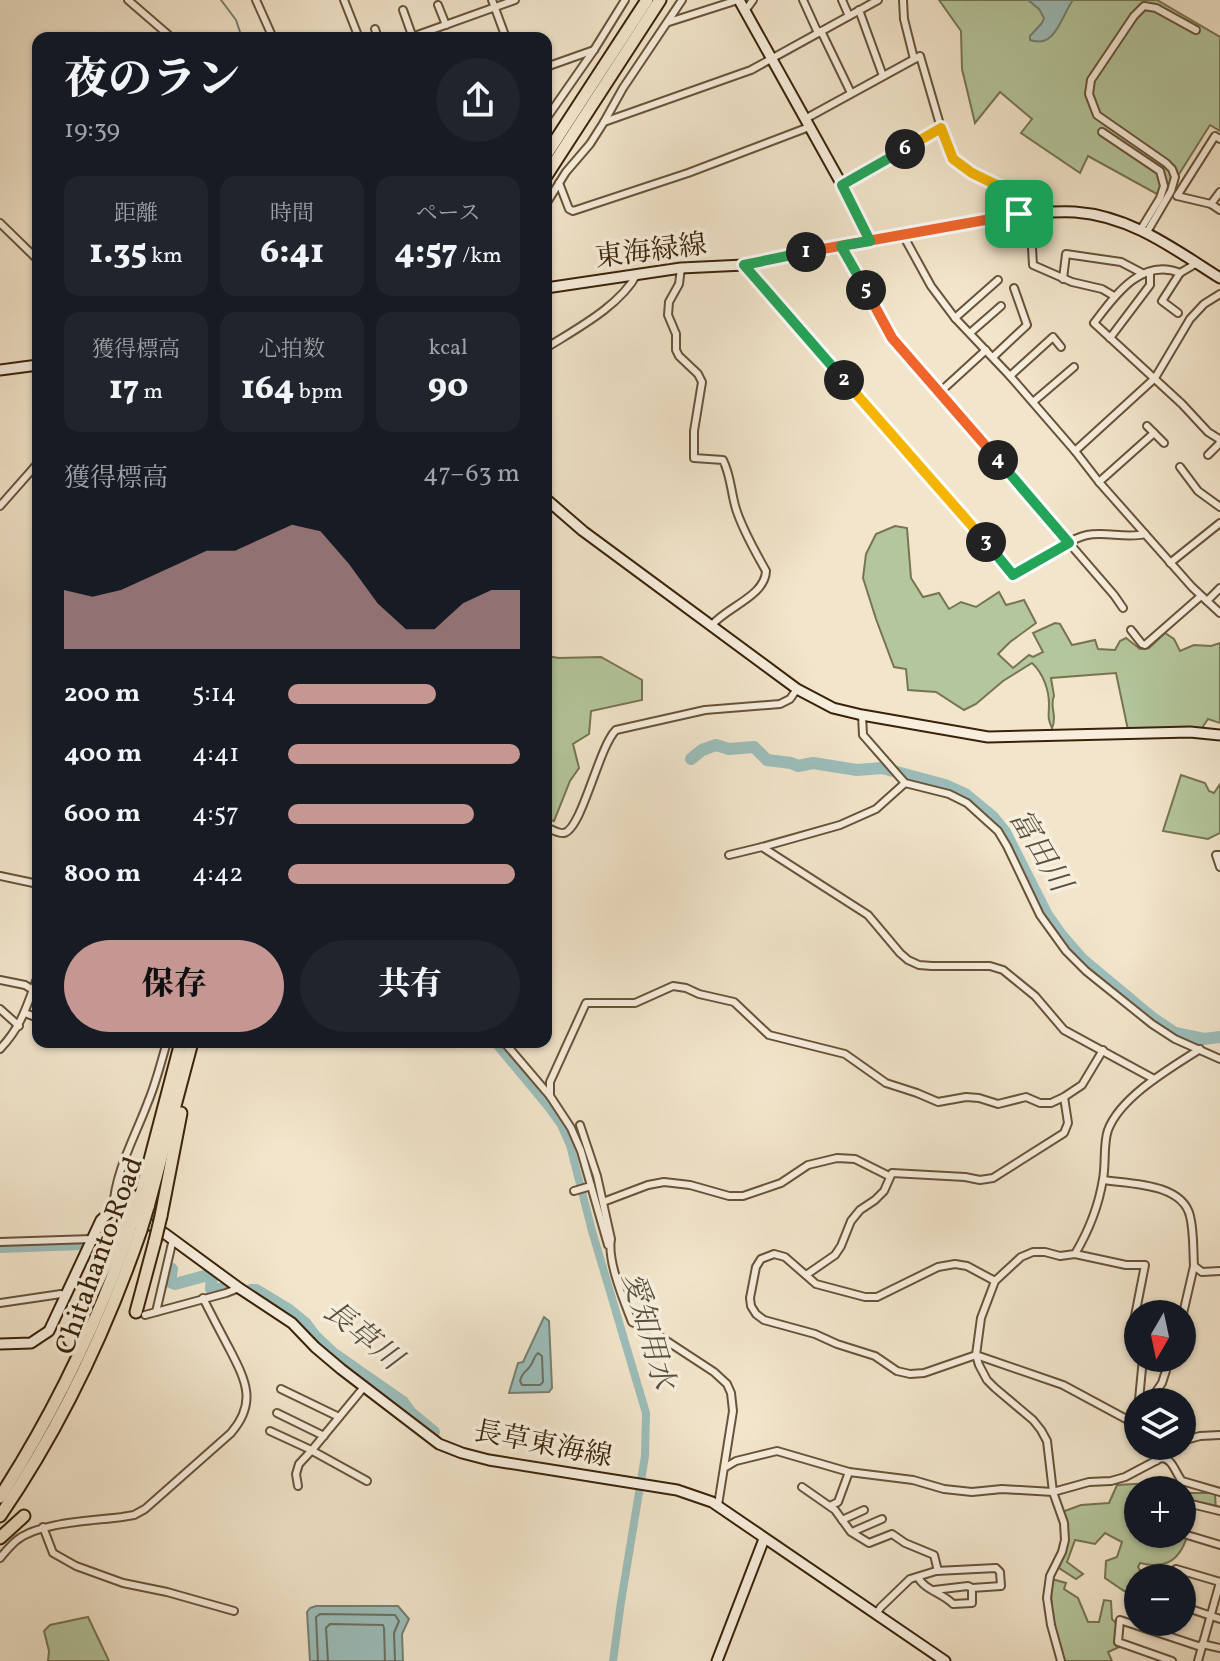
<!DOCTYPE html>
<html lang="ja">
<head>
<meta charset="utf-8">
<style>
	:root { --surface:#171b24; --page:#20242c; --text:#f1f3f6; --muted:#9ea1a6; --accent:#c59692 }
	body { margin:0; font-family:Vollkorn,"Noto Serif JP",serif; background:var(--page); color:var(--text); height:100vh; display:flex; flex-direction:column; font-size:30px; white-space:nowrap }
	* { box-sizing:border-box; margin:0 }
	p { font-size:26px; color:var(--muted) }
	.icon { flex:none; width:44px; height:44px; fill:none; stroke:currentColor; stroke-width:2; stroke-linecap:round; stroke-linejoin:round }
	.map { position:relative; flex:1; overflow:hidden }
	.panel { position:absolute; left:32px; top:32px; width:520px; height:1016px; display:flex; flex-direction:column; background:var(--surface); border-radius:16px; box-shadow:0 2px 6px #0004 }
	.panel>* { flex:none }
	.needle { width:52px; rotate:189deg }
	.fabs { position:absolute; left:1124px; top:1300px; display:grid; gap:16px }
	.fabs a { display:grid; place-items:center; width:72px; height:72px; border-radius:50%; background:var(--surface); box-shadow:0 2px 6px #0004; font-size:40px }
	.pin { position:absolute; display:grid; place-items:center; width:68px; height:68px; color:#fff; margin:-34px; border-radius:16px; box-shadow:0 4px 12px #0006 }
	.km { position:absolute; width:40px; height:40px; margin:-20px; border-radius:50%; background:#222; color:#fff; font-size:22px; line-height:40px; text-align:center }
	.round { display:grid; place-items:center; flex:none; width:84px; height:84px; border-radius:42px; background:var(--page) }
	.overview { display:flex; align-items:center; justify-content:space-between; height:136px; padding:0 32px }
	h1 { font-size:44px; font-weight:800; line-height:60px }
	.metrics { display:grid; grid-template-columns:repeat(3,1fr); gap:12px; height:136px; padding:8px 32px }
	.metrics div { display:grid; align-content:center; border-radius:16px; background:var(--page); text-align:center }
	.metrics b { font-size:34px; font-weight:800 }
	.metrics small { font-size:22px; font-weight:400 }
	.metrics p { font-size:22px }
	.chart { height:224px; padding:16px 32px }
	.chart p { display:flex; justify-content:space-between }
	.chart svg { width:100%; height:144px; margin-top:8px; fill:var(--accent); opacity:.7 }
	.button { display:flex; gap:16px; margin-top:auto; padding:16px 32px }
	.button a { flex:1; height:92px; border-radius:48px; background:var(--accent); color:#111; font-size:32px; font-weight:800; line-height:92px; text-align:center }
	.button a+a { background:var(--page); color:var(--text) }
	ul { padding:0 32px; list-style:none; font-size:26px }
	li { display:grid; grid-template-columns:128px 96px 1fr; align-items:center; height:60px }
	li i { height:20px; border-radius:10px; background:var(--accent) }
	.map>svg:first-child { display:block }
	.green { fill:#b4c69c; stroke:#777452; stroke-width:2 }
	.water { fill:#9cbebb; stroke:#758073; stroke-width:2 }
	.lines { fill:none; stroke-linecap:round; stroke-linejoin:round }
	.shore { stroke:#6b7062; stroke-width:2 }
	.stream { stroke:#758073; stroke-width:2 }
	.canal { stroke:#9cbebb; stroke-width:8 }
	.river { stroke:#9cbebb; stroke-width:12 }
	.street-casing { stroke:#685339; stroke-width:10 }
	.secondary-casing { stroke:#3a2208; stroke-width:13 }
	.highway-casing { stroke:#3a2208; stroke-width:15 }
	.street { stroke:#f7eedd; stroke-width:6 }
	.secondary { stroke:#f7eedd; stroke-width:9 }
	.highway { stroke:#f2e5cb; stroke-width:11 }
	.highway-bridge-casing { stroke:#3a2208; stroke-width:15; stroke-linecap:butt }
	.highway-bridge { stroke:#f2e5cb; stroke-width:11 }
	.split-1-casing { stroke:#fff; stroke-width:16 }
	.split-2-casing { stroke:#fff; stroke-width:16 }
	.split-3-casing { stroke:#fff; stroke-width:16 }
	.split-4-casing { stroke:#fff; stroke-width:16 }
	.split-5-casing { stroke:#fff; stroke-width:16 }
	.split-6-casing { stroke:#fff; stroke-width:16 }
	.split-7-casing { stroke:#fff; stroke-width:16 }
	.split-1 { stroke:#f0652b; stroke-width:10 }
	.split-2 { stroke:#22a559; stroke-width:10 }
	.split-3 { stroke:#f5b400; stroke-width:10 }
	.split-4 { stroke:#22a559; stroke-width:10 }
	.split-5 { stroke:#f0652b; stroke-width:10 }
	.split-6 { stroke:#22a559; stroke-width:10 }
	.split-7 { stroke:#f5b400; stroke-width:10 }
	.labels { text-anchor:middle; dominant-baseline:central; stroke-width:7; stroke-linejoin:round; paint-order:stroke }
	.street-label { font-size:28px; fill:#3a2208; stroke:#f7eedd }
	.water-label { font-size:30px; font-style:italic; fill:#57513e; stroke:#f7eedd }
</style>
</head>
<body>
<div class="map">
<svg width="1220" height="1661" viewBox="0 0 1220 1661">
	<rect width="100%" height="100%" fill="#f2e5cb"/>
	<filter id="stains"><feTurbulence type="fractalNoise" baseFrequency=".0025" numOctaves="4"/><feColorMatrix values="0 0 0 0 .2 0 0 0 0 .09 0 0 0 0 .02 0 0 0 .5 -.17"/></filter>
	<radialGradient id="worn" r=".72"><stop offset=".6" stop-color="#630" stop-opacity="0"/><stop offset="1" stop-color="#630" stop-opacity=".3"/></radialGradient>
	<g class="green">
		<polygon points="939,0 1157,0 1220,37 1220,131 1210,125 1174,182 1157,194 1088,156 1080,173 1021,133 1032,119 1000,92 975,123 962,69 961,31"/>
		<path d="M895,526L907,528L911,578L923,597L939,593L949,609L961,602L976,607L999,592L1006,605L1024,600L1036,623L1010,642L998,654L1013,668L1029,655L1033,657L1043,652L1033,633L1055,623L1060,624L1072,645L1095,640L1098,649L1115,650L1120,641L1126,638L1140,649L1149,648L1165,633L1174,639L1180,651L1194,645L1211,646L1220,643V723L1208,719L1202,728L1128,730L1116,673L1051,678L1054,696C1049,706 1058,717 1052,728C1047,717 1049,716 1049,704C1049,690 1043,673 1032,663L1003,681L976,704L964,710L936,692L908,690L906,669L894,667L876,619L863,578L866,554L876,534Z"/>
		<polygon points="546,656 559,658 601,657 642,680 642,700 591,711 589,734 573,744 579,768 570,781 554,821 546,819"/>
		<polygon points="1181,775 1205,783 1209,791 1214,793 1220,784 1220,833 1208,839 1163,831"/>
		<path d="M1153,1483L1156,1490H1138V1534H1149L1165,1544L1173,1543L1177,1534H1182L1186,1493H1215L1216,1513L1194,1508C1187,1540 1182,1574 1140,1563L1138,1567L1145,1578H1138V1591H1124L1105,1578L1106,1561L1117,1557L1122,1542L1105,1533L1095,1544L1075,1540L1067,1562L1083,1574L1076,1579L1059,1568L1067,1543L1062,1512L1081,1505L1109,1503L1117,1485Z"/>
		<path d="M1052,1579L1066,1583L1064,1589L1078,1598L1088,1622H1099L1104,1600L1111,1601L1112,1619L1117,1624L1115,1642L1119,1647L1108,1652L1112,1661H1065C1055,1635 1049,1606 1052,1579Z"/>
		<polygon points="88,1617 109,1661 48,1661 49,1651 44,1631 50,1625"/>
	</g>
	<g class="water">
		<path d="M1028,0H1073C1061,16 1056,49 1030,40V36L1042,23L1044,18L1039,9Z"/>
		<polygon points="544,1317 549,1321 552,1388 549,1392 509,1393 518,1363 523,1362"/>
		<polygon points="316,1606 398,1606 409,1619 402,1634 403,1661 310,1661 307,1612 310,1608"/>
	</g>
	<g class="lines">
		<g class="shore">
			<path d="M538,1353L542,1356L543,1382L540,1385H522L520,1381C523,1370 526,1373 531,1365C534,1360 534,1356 538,1353Z"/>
			<polyline points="318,1661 316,1617 320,1614 395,1615 399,1621 394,1633 395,1661"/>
			<polyline points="328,1661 326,1628 330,1624 383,1625 384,1628 385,1661"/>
		</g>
		<polyline class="stream" points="221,0 236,20 242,38"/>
		<polyline class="canal" points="494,1042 548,1107 561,1125 570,1145 592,1231 646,1413 645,1456 621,1602 613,1661"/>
		<g class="river">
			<polyline points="691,759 702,750 716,745 729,749 754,747 767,760 791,763 798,766 813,763 857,770 882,768 945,785 965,794 993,817 1005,832 1047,915 1061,935 1082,959 1154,1019 1175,1033 1204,1039 1220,1037"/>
			<polyline points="0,1247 82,1244"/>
			<polyline points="172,1269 170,1282 175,1284 212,1274 211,1289 223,1289"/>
			<polyline points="251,1290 256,1290 289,1310 306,1324 315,1336 334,1354 403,1402 411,1413 434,1432"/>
		</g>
		<defs>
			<g id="street">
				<polyline points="128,0 172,38"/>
				<polyline points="256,0 273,38"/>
				<polyline points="344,0 359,38"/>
				<polyline points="492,0 506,38"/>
				<polyline points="803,0 818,33"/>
				<polyline points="842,0 849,16"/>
				<polyline points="903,0 904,19 914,59"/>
				<polyline points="438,5 446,25"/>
				<polyline points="403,10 413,38"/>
				<polyline points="859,10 883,76"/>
				<polyline points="745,11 753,0"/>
				<polyline points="669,22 738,0"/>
				<polyline points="375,29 378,38"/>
				<polyline points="821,31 851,93"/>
				<polyline points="409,38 515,0"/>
				<polyline points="546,67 594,50"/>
				<polyline points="546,119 594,50 625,0"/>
				<polyline points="805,119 920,56 941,128 953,159 972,173 1011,192 1016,202 1019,214"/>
				<polyline points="604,122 751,70 878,0"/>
				<polyline points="1102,132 1160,171 1164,186 1160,198 1141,229"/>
				<polyline points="1220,139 1215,136 1177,196 1211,204 1220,210"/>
				<polyline points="559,183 569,209 573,211 688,173 809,127"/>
				<polyline points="842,185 941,128"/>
				<polyline points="546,204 566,172 590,144 604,122 623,88 682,0"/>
				<polyline points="1211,204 1220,192"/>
				<polyline points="1030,214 1033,265 1072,282 1102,289 1114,296"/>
				<polyline points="0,223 38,260"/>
				<polyline points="1147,232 1171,191 1175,177 1172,169 1166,163 1097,115 1089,94 1091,80 1134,16 1144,6 1156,8 1196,30"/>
				<polyline points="903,235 931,286 955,318 1010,376 1075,451 1099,482 1192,587 1220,613"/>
				<polyline points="841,246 892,338 1114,595 1123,608"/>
				<path d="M744,265L1013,575C1031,564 1068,539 1087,535C1106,531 1126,539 1145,534"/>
				<path d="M681,268L679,284L669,302L668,315L676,334V350L679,356L698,374L702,382L694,431V458L723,460C731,476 731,493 736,509C743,531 755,551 766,571C765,596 727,607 712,625"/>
				<path d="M1180,273C1141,257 1114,297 1094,323L1182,404L1208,432L1219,439L1220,442"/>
				<polyline points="1063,279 1066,254 1121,262 1142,273"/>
				<polyline points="1178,313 1162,301 1180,273 1197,263"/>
				<polyline points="955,318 998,280"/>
				<polyline points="970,333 1001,306"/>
				<polyline points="1110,338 1150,285 1150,272"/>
				<path d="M546,348C576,329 620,306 637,274"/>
				<polyline points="993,357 1027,325 1014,288"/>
				<polyline points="1010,376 1053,337 1061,347"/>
				<polyline points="940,392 986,350"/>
				<polyline points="1033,402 1074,367"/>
				<polyline points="1147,426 1164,443"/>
				<polyline points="1075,451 1155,378 1190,319 1204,304 1220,294"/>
				<polyline points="1208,455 1220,443"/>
				<polyline points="1180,467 1198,491 1220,507"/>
				<polyline points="1099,482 1154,433"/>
				<polyline points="0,506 38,463"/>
				<polyline points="1170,563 1220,523"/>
				<polyline points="1207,601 1220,588"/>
				<polyline points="1131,630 1142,644 1145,645 1201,596"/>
				<polyline points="862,715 863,735 905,783 949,794 967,803 998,831 1007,846 1040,915 1066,951 1086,971 1152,1024 1175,1039 1220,1059"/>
				<path d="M546,827C551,829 559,834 564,833C582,829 599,746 616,730L705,710L780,704L790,699L797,689"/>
				<polyline points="762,847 868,915 900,953 908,960 919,965 932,966 990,966 1003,970 1035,996 1064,1030 1154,1079"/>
				<polyline points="729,855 762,847 840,825 876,809 905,783"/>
				<polyline points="1220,855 1216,855 1220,867"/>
				<polyline points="0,876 38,884"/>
				<polyline points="0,980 25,985 33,990"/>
				<polyline points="0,1009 19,1026"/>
				<polyline points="25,1013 38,1018"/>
				<polyline points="504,1042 550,1096 571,1128 581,1151 608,1245"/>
				<path d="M0,1049C22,1026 27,1005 38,976"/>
				<polyline points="550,1096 550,1082 586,1003 635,1003 673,986 686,988 699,994 734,1002 769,1035 845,1054 886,1083 917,1093 938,1102 966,1097 979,1098 998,1104 1026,1097 1040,1103 1051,1103 1064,1097 1082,1085 1103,1050"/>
				<path d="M580,1125L597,1176L611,1239C607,1261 624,1301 632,1322L653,1332L714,1372L727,1384L731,1393L733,1411L718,1505"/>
				<path d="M1103,1180C1130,1184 1182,1183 1190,1216C1194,1232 1193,1250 1194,1266L1202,1272L1220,1271"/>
				<polyline points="574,1191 591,1186"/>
				<polyline points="603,1202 648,1185 664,1182 690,1185 729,1196 743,1196 781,1183 808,1165 837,1158 855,1159 889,1176"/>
				<path d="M113,1209C115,1171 135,1137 148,1102C156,1083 161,1062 167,1042"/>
				<polyline points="0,1242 92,1239"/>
				<path d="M1075,1254C1088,1232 1099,1204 1103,1179C1106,1164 1103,1144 1108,1130C1121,1096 1171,1068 1200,1049"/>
				<polyline points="806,1275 835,1255 841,1246 851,1221 860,1210 875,1200 884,1191 892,1173 965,1177 980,1180 993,1178 1064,1133 1068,1123 1064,1097"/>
				<polyline points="995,1281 967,1266 955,1264 938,1267 877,1297 865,1297 816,1284 785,1257 774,1254 761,1259 756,1267 750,1298 751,1306 756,1314 764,1320 815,1334 837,1344 875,1356 897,1371 910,1374 924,1373 976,1355 1063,1385 1128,1420 1134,1419 1138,1414"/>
				<polyline points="0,1303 61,1294 66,1296"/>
				<polyline points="156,1312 173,1239"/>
				<polyline points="145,1315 226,1293 239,1288"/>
				<polyline points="1182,1318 1194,1266"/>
				<polyline points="281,1389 339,1417"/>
				<polyline points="1149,1402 1162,1383 1170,1358"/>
				<polyline points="1138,1410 1143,1358"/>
				<polyline points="277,1413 324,1436"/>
				<polyline points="270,1431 309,1449 367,1481"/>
				<polyline points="1182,1441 1200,1436 1220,1435"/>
				<polyline points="1156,1461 1155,1457 1159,1446"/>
				<path d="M724,1468L736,1461L777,1451L849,1472L913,1480L944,1489L972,1492L1002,1489L1053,1492L1089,1482L1111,1481L1125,1477L1161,1458C1173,1458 1175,1473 1182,1481L1220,1492"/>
				<polyline points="298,1486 296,1474 299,1464 312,1450 364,1387"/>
				<polyline points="802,1487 835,1510 851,1532 869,1543 892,1534 905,1543 934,1555 938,1571"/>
				<polyline points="1187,1503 1220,1511"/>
				<polyline points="830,1506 838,1502 849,1472"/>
				<polyline points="842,1520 864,1510"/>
				<polyline points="43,1527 53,1553 76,1566 123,1583 167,1592 234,1611"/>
				<polyline points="852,1532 882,1519"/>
				<polyline points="1187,1535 1220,1545"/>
				<path d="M0,1558C5,1552 11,1545 17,1540C40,1522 93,1521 122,1517L134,1515L145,1509L231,1433C257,1403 246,1381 230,1350C221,1333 212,1316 203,1298"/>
				<polyline points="1173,1578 1176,1569 1220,1582"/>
				<polyline points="934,1590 968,1586 972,1588"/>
				<polyline points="1182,1606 1220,1619"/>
				<path d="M876,1614L881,1607L910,1579L936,1571L996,1568L1000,1572L1001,1586L972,1588V1603L953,1604C943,1593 924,1590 918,1577"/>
				<polyline points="1202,1644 1220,1648"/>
				<polyline points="1061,1661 1051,1625 1047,1598 1050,1576 1062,1552 1065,1540 1064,1523 1053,1492 1047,1441 1041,1430 1033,1420 995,1388 987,1380 979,1365 976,1355 981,1318 995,1281 1021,1257 1033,1252 1045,1252 1060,1256 1075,1254 1126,1265 1145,1265 1133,1326 1133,1333 1138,1343"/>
				<polyline points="1172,1661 1118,1642 1120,1620 1201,1647"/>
				<polyline points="1198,1661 1220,1582"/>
			</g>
			<g id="secondary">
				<polyline points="739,0 842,185 870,241"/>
				<path d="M546,288L681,268L744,265L1019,214C1037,213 1056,211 1075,212C1131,216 1174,249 1220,278"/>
				<polyline points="0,370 38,365"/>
				<polyline points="546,499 583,531 797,689 833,708 862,715 988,737 1190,732 1220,735"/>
				<polyline points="0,1344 31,1343 49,1331 101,1220 113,1209 124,1209 164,1233 239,1288 292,1323 315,1347 341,1369 439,1444 462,1453 489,1460 677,1490 712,1502 945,1661"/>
				<polyline points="717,1661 764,1539"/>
			</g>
			<g id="highway">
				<polyline points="546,155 647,0"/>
				<polyline points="546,176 660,0"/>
				<polyline points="139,1202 181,1042"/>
				<polyline points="148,1207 192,1042"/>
				<polyline points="161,1216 181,1113"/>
				<polyline points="136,1312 155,1241"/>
				<polyline points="70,1341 116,1243 125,1217"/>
				<path d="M0,1497C56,1410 98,1322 132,1224"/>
				<path d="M0,1516C61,1427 106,1332 141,1230"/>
				<polyline points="0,1538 24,1516"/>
			</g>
		</defs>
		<use href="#street" class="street-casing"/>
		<use href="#secondary" class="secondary-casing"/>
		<use href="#highway" class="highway-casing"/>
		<use href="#street" class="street"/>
		<use href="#secondary" class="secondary"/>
		<use href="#highway" class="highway"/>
		<defs>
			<g id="highway-bridge">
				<polyline points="125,1217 132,1196"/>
				<polyline points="132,1224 139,1202"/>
				<polyline points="141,1230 148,1207"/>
				<polyline points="155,1241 161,1216"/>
			</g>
		</defs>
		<use href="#highway-bridge" class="highway-bridge-casing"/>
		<use href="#highway-bridge" class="highway-bridge"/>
	</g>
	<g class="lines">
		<defs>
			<polyline id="split-1" points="806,252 1019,214"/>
			<polyline id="split-2" points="806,252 744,265 844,380"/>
			<polyline id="split-3" points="844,380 986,542"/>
			<polyline id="split-4" points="986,542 1013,575 1069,543 998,460"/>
			<polyline id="split-5" points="866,290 892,338 998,460"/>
			<polyline id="split-6" points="866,290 841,246 870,241 842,185 905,149"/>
			<polyline id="split-7" points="905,149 941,128 953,159 972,173 1011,192 1016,202 1019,214"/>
		</defs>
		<use href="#split-1" class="split-1-casing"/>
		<use href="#split-2" class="split-2-casing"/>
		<use href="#split-3" class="split-3-casing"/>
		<use href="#split-4" class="split-4-casing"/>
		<use href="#split-5" class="split-5-casing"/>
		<use href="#split-6" class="split-6-casing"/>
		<use href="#split-7" class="split-7-casing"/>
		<use href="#split-1" class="split-1"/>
		<use href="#split-2" class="split-2"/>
		<use href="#split-3" class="split-3"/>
		<use href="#split-4" class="split-4"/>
		<use href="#split-5" class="split-5"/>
		<use href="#split-6" class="split-6"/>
		<use href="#split-7" class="split-7"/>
	</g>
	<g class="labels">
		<g class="street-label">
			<text transform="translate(651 252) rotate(-7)">東海緑線</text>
			<text transform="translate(100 1256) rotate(-70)">Chitahanto Road</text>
			<text transform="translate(543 1445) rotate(11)">長草東海線</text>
		</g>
		<g class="water-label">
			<text transform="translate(1039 851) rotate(59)">富田川</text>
			<text transform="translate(647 1331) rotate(74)">愛知用水</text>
			<text transform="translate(362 1336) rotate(39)">長草川</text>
		</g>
	</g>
	<rect width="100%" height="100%" filter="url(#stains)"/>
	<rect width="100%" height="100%" fill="url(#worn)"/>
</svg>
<div class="fabs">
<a><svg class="needle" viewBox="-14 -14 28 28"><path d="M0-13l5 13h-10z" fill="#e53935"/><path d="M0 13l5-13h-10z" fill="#9ea1a6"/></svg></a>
<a><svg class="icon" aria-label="layers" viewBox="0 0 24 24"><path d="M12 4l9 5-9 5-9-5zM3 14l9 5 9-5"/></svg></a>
<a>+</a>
<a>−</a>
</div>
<div class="pin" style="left:1019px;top:214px;background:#1e9e55"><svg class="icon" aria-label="arrive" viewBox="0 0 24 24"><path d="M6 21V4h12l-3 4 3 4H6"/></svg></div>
<b class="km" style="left:806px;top:252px">1</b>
<b class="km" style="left:844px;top:380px">2</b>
<b class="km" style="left:986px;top:542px">3</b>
<b class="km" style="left:998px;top:460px">4</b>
<b class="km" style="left:866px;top:290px">5</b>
<b class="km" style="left:905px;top:149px">6</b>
<section class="panel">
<div class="overview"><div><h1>夜のラン</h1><p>19:39</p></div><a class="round"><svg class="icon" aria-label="share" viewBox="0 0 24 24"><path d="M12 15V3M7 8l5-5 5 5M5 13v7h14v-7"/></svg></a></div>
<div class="metrics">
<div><p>距離</p><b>1.35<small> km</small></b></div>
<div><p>時間</p><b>6:41</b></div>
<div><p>ペース</p><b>4:57<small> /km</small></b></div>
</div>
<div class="metrics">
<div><p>獲得標高</p><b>17<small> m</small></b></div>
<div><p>心拍数</p><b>164<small> bpm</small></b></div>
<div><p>kcal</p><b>90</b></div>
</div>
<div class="chart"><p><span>獲得標高</span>47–63 m</p>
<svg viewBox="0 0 160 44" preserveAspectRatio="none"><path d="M0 44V26L10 28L20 26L30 22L40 18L50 14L60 14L70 10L80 6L90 8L100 18L110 30L120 38L130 38L140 30L150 26L160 26V44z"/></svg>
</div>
<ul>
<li><b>200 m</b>5:14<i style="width:64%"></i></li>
<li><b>400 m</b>4:41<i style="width:100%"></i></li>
<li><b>600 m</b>4:57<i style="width:80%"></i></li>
<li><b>800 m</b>4:42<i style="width:98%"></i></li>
</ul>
<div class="button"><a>保存</a><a>共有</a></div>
</section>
</div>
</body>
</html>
